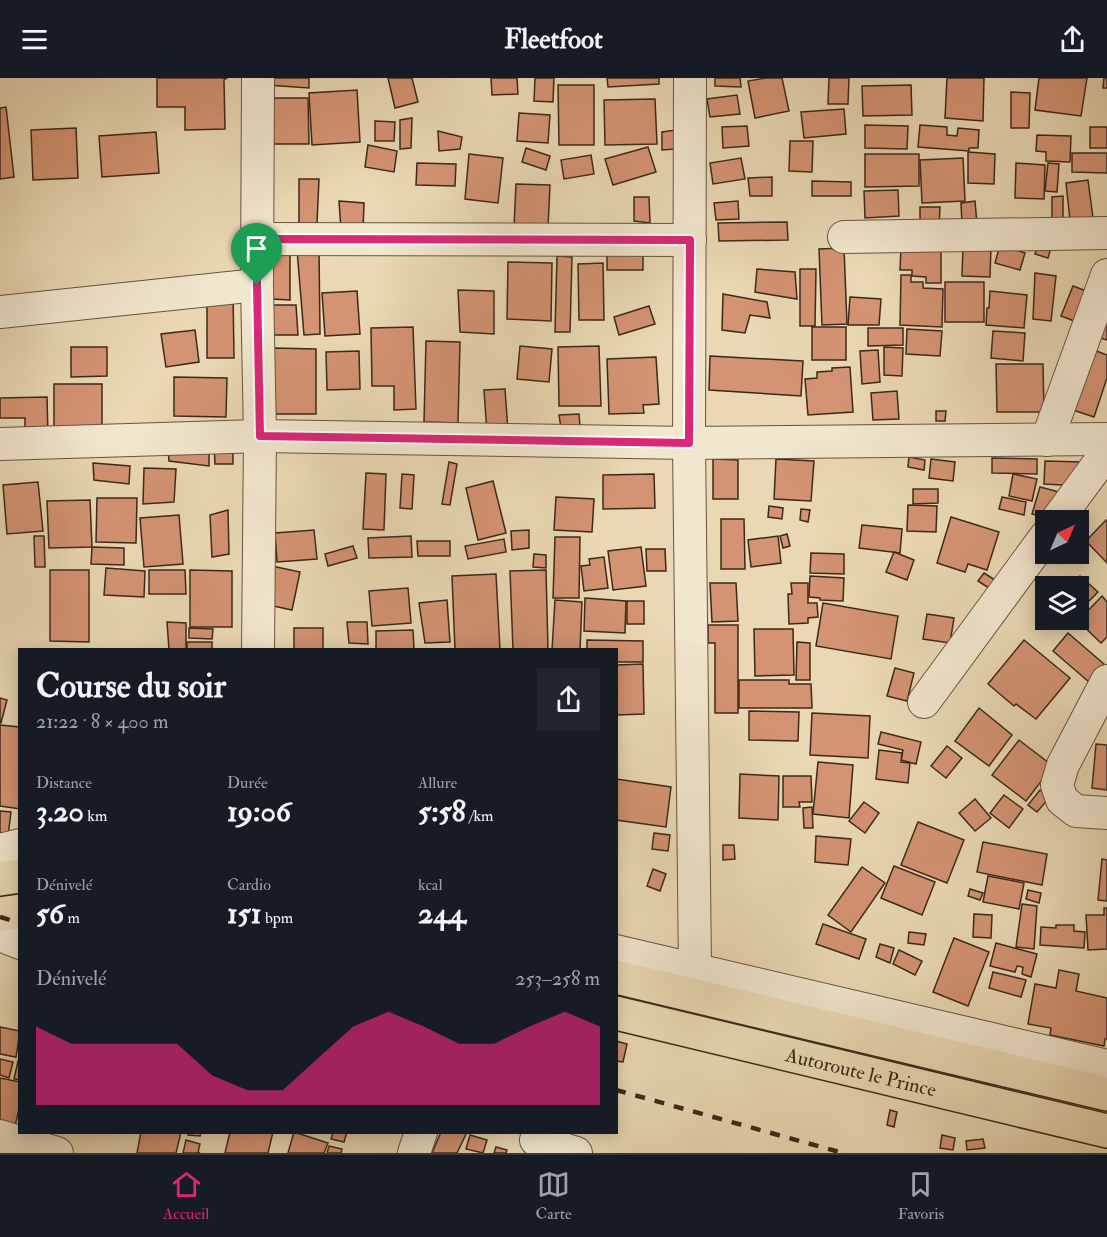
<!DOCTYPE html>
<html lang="fr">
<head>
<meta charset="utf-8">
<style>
	:root { --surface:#171b24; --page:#20242c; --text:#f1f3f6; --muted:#9ea1a6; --line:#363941; --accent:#db2777 }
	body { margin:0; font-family:"IM FELL Double Pica",serif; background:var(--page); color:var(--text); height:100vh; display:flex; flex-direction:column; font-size:22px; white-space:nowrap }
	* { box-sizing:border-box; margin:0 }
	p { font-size:20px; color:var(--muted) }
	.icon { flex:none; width:33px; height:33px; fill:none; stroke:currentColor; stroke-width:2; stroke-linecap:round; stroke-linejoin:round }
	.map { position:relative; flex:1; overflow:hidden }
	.sheet { position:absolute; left:18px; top:570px; width:600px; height:486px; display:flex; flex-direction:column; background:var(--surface); border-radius:0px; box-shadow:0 3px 15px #0003 }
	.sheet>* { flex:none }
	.needle { width:39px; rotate:44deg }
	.tools { position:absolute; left:1035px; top:432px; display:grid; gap:12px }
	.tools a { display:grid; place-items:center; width:54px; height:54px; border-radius:0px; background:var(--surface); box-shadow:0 3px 15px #0003; font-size:30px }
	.pin { position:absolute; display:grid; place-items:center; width:51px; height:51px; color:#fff; margin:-62px -26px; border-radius:50% 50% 50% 0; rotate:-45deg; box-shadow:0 0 6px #0007 }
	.pin .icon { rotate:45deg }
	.round { display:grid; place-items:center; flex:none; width:63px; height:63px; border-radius:0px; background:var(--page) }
	.overview { display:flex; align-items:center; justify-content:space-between; height:102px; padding:0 18px }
	h1 { font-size:33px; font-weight:800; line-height:45px }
	.stats { display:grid; grid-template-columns:repeat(3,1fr); gap:9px; height:102px; padding:6px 18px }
	.stats div { display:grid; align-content:center }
	.stats b { font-size:30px; font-weight:800 }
	.stats small { font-size:16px; font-weight:400 }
	.stats p { font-size:16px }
	.chart { height:168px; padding:12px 18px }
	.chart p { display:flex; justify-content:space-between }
	.chart svg { width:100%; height:108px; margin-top:6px; fill:var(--accent); opacity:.7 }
	header { display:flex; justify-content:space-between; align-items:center; height:78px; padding:0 18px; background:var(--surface); font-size:27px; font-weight:800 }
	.dock { display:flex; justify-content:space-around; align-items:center; height:84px; border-top:2px solid var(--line); background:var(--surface); font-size:16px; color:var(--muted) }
	.dock a { display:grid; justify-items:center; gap:3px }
	.dock .on { color:var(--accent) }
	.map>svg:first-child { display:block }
	.building { fill:#d49373; stroke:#3c281a; stroke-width:1.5 }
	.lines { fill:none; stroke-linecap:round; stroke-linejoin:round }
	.minor-casing { stroke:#675440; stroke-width:34 }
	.major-casing { stroke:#3c281a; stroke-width:36 }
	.minor { stroke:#f1e6ce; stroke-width:32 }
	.major { stroke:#e9d8b3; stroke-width:33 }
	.rail { stroke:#3c281a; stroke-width:4.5; stroke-dasharray:10 10; stroke-linecap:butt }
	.route-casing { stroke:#fff; stroke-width:12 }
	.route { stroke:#db2777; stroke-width:8 }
	.labels { text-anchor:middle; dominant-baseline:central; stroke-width:6; stroke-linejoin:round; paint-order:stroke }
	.street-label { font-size:20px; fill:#3c281a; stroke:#f1e6ce }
</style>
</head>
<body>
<header><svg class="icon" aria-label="menu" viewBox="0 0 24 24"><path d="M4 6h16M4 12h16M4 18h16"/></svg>Fleetfoot<svg class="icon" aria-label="share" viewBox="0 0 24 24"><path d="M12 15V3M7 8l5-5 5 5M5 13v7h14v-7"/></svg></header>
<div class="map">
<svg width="1107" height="1075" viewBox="0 0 1107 1075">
	<rect width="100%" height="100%" fill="#e9d8b3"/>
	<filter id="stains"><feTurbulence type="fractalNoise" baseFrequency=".00333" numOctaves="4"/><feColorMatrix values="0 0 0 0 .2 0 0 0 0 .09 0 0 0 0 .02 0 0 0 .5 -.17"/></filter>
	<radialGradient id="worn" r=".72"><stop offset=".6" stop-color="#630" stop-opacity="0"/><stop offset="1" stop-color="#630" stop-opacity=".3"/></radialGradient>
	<g class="building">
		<polygon points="157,0 227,0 224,2 225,51 185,52 185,29 157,29"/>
		<polygon points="267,0 309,0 309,10 267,7"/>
		<polygon points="388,0 412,0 418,24 395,30"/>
		<polygon points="491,0 517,0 518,16 492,17"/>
		<polygon points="535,0 554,0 553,24 534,23"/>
		<polygon points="607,0 659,0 659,6 608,9"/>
		<polygon points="715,0 740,0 741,9 715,8"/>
		<polygon points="766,0 782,0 789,33 755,40 748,3"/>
		<polygon points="829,0 849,0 848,26 828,26"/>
		<polygon points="947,0 984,0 983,43 945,40"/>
		<polygon points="1039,0 1087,0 1081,38 1035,32"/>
		<polygon points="1104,0 1107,0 1107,10 1103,10"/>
		<polygon points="558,7 594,7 594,67 559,67"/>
		<polygon points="911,7 912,37 863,38 862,8"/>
		<polygon points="357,12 360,64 312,67 309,15"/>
		<polygon points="1011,14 1030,15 1029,50 1011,50"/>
		<polygon points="737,17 740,36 710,39 707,21"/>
		<polygon points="266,20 308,20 309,66 267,66"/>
		<polygon points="655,21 657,66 605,67 604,22"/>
		<polygon points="6,29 14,99 0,101 0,30"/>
		<polygon points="844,31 846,56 804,60 801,34"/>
		<polygon points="519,35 550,37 548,65 517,63"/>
		<polygon points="412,40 411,70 400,71 400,42"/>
		<polygon points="375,43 395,44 394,63 375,63"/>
		<polygon points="865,47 908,48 907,71 865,70"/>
		<polygon points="920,47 947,49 947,57 957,58 958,50 979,52 978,70 969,70 969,73 918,69"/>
		<polygon points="747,48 749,68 723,70 722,49"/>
		<rect x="1090" y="49" width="17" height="21"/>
		<polygon points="76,50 78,100 33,102 31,52"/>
		<polygon points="676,52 675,71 662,72 662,54"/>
		<polygon points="438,53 462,59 460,71 439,73"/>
		<polygon points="156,54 159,95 102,99 99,58"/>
		<polygon points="1037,57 1071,58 1070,84 1046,83 1046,74 1036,73"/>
		<polygon points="790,63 813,63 812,94 789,93"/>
		<polygon points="368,67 397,73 394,94 365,89"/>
		<polygon points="648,69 656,94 613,107 605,81"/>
		<polygon points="526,70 550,78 546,92 522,84"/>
		<polygon points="968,74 995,76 994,106 968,105"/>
		<polygon points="1072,75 1107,75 1107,95 1072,94"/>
		<polygon points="469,76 503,80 498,125 465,121"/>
		<polygon points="865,76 919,76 919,108 865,109"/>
		<polygon points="591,77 594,96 564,101 561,82"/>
		<polygon points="741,80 745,101 713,106 710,85"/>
		<polygon points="963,80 965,123 922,125 920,82"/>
		<polygon points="417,85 456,86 455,108 416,107"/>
		<polygon points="1016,85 1045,87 1044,121 1015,120"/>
		<polygon points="1048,85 1059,86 1057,114 1045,113"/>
		<polygon points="772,99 772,118 750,118 748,100"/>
		<polygon points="299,101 319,101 317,145 299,145"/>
		<polygon points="1088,102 1093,140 1070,142 1066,105"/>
		<polygon points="812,103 851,104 851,118 812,118"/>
		<polygon points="516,106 550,107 548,150 514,149"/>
		<polygon points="898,112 899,138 865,140 864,113"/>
		<polygon points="1063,118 1063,143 1052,144 1052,119"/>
		<polygon points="634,119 649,119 650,145 634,143"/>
		<polygon points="339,123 364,125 363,153 341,152"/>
		<polygon points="738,123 739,141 716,142 714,125"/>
		<polygon points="975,123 977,146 962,147 961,125"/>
		<polygon points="920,129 940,129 939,150 920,149"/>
		<polygon points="787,144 788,162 719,163 718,145"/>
		<polygon points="1039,162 1052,166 1048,180 1035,176"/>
		<polygon points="1000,167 1025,175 1020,192 995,185"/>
		<polygon points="267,168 290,169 290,222 271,221"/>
		<polygon points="963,168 991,169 990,199 962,198"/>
		<polygon points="844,170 847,246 822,247 819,171"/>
		<polygon points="901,170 941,171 941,205 926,205 926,199 912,198 912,192 900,192"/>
		<polygon points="319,171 320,256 304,257 297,172"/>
		<polygon points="607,173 643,175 643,192 607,192"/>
		<polygon points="557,178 572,179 570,254 555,254"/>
		<polygon points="508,184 552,185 551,243 507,241"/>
		<polygon points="603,185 604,242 579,242 578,186"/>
		<polygon points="757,191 795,194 797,221 755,214"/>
		<polygon points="800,191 816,191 815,248 800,248"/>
		<polygon points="1035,195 1056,198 1051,243 1033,241"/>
		<polygon points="901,197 911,197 911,204 923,204 923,210 943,211 942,249 900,247"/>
		<rect x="945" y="204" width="39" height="40"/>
		<polygon points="1073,208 1089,214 1077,244 1061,238"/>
		<polygon points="458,212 494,213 494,256 460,254"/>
		<polygon points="357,213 360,256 325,258 322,215"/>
		<polygon points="990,213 1027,217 1024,250 986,247 987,230 989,230"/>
		<polygon points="207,214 233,215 234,280 207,280"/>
		<polygon points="723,216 767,224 770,240 750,237 745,255 722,252"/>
		<polygon points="850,219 881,221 879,247 848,247"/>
		<polygon points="269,227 296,227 298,257 269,257"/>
		<polygon points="649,228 655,246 619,257 614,239"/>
		<polygon points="1107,232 1107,262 1097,259"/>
		<polygon points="413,249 416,331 394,332 394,308 372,308 371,250"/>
		<rect x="812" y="249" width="34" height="33"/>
		<polygon points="868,250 903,250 903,267 868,268"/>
		<polygon points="907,251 942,253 940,278 906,276"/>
		<polygon points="195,252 199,284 166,289 161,256"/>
		<polygon points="993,253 1025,255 1023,283 991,280"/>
		<polygon points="426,263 460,264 458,345 424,344"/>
		<polygon points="520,268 552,271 549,304 517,301"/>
		<polygon points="599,268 601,328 559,328 558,269"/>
		<polygon points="71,269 107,269 107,298 71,299"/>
		<polygon points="884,269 903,270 902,298 884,297"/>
		<polygon points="273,270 316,271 316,336 273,336"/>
		<polygon points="878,272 880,304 862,306 860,273"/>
		<polygon points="1094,272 1107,277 1107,300 1094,339 1073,332"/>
		<polygon points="359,273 360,311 327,312 326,274"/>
		<polygon points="710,278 803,283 801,318 709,312"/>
		<polygon points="656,279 659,326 643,327 644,335 609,336 607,281"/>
		<polygon points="996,286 1043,286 1044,334 997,334"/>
		<polygon points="850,289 853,334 808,337 805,301 817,300 817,294 832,293 832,290"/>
		<polygon points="174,299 227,300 226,339 174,338"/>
		<rect x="54" y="306" width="48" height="43"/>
		<polygon points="505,311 508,353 487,355 484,312"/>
		<polygon points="897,313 899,341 873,342 871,315"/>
		<polygon points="47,319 48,357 25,357 25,340 0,340 0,320"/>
		<polygon points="936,333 946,333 945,343 936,343"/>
		<polygon points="579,336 580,349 561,350 559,337"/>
		<polygon points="214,366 233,367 233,386 215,386"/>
		<polygon points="168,370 209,373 209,388 169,383"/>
		<polygon points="909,379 925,382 924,392 908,389"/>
		<polygon points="992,380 1037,381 1037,396 992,395"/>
		<polygon points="713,381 738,382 738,421 713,421"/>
		<polygon points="776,381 814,383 811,423 774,421"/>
		<polygon points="931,381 955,384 953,403 929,400"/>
		<polygon points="1045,383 1082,384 1081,408 1044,406"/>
		<polygon points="449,384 457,386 450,427 442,426"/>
		<polygon points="93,385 130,388 129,406 94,402"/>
		<polygon points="144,390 176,391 174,424 143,426"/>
		<polygon points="366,395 386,396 384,452 363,451"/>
		<polygon points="402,396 414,397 412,431 400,430"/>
		<polygon points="654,396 655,430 603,431 603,397"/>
		<polygon points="1013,396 1037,401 1032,423 1009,418"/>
		<polygon points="493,403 506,455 478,462 466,410"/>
		<polygon points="38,404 43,453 7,456 3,407"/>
		<polygon points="1040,409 1063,415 1053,442 1032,436"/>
		<polygon points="913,411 938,411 938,425 913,426"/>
		<polygon points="556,419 594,421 592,454 554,452"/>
		<polygon points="1002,419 1026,424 1024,437 999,431"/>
		<polygon points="97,420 137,420 136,465 96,464"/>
		<polygon points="90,422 92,469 49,470 47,423"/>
		<polygon points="908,427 937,428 936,454 907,453"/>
		<polygon points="769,428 783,430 782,441 768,439"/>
		<polygon points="801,431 810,432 808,444 800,442"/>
		<polygon points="228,432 229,476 212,479 210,437"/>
		<polygon points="179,437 183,486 144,489 140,440"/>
		<polygon points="951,439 999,454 987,492 968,486 965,494 937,485"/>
		<polygon points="721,441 744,441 745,491 721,491"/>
		<polygon points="1106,442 1107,443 1107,485 1086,463"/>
		<polygon points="862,447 902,451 900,475 859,470"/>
		<polygon points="314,452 317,481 277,484 275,455"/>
		<polygon points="529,452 529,470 512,472 511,453"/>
		<polygon points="787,456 790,468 783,470 780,458"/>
		<polygon points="34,458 44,458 45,489 35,489"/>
		<polygon points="411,458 412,479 369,480 368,460"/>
		<polygon points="778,458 781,485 751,489 748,462"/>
		<polygon points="555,459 580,459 579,520 553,520"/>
		<polygon points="504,461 506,474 468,481 465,468"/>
		<polygon points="417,463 450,463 450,478 418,478"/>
		<polygon points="353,468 357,480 328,488 325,476"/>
		<polygon points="92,469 124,470 124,487 91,486"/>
		<polygon points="641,469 646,508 613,512 608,473"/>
		<polygon points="646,471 665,471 666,493 647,493"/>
		<polygon points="894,474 914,482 907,502 886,494"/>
		<polygon points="811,475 844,476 844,496 810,495"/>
		<polygon points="534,476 546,477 546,490 533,489"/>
		<polygon points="604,479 608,510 584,513 581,488 590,487 589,481"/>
		<polygon points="272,488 300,494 292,532 264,526"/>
		<polygon points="106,490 145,493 144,519 104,517"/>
		<polygon points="50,492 89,492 89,564 50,563"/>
		<polygon points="149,492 185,492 186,516 149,516"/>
		<polygon points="190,492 232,493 232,549 190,549"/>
		<polygon points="546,492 548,572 513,572 510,493"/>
		<polygon points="984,495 1003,507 998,516 978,503"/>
		<polygon points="496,496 500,572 455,572 452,498"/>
		<polygon points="810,498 844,500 843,523 820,522 820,520 809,519"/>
		<polygon points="1080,498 1098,514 1084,528 1078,522 1078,508 1071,508"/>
		<polygon points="710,505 736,505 738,543 712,544"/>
		<polygon points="791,505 808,505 808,525 817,525 818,539 808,540 808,545 789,546 788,516 792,516"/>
		<polygon points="408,510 411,545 372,548 369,513"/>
		<polygon points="1102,518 1107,524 1107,559 1101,565 1078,543"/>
		<polygon points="585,520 626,523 625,555 584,553"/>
		<polygon points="447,522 450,564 425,565 419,525"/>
		<polygon points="555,522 582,524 580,572 552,572"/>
		<rect x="627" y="523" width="17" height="23"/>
		<polygon points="823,525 898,538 891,581 816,568"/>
		<polygon points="927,536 954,540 950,565 923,561"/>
		<polygon points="167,544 186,545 186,572 169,572"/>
		<polygon points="347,544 367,544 368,566 349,565"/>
		<polygon points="708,547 738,547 738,635 715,635 715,565 708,565"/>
		<polygon points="189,550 213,551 212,561 189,560"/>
		<rect x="294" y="550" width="29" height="22"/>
		<polygon points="754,551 793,551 794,597 755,598"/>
		<polygon points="413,552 414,572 376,572 376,553"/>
		<polygon points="1068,555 1104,586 1089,604 1053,573"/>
		<polygon points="587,562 643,563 643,584 616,584 616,572 587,572"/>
		<polygon points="1024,562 1070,600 1036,641 1016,626 1014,628 988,606"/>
		<rect x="187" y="564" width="25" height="8"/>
		<polygon points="797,564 810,565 810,602 796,602"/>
		<polygon points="643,586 644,636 616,637 616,587"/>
		<polygon points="895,590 914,595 907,623 887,618"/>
		<polygon points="739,602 789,602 789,606 811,606 812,630 739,630"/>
		<polygon points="0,620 7,622 1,645 0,645"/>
		<polygon points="979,630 1012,657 989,688 955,663"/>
		<polygon points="749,633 799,634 798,663 749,662"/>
		<polygon points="812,635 870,638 868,680 810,677"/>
		<polygon points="0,647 20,649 20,731 0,728"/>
		<polygon points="881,654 921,664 916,686 901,682 903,672 878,666"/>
		<polygon points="1019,662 1053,688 1026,723 992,697"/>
		<polygon points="1096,666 1107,667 1107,712 1092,710"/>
		<polygon points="947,668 962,680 946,700 931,688"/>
		<polygon points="879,672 902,675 901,684 910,685 908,705 876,701"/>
		<polygon points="818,684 853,687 849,740 813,736"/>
		<polygon points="740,696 779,698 778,742 739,740"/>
		<polygon points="783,698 811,698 812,724 799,724 800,729 783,729"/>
		<polygon points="616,701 671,709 666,749 616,742"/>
		<polygon points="1040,712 1050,719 1037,734 1028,727"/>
		<polygon points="1004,717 1023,731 1009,750 990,735"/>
		<polygon points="975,721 991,740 975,753 959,735"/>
		<polygon points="864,724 879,735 865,755 849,743"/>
		<polygon points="812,729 813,750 804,750 803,730"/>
		<polygon points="0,733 11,734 8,758 0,758"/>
		<polygon points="918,744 964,762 947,805 901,787"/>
		<polygon points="654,755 670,757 668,773 652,771"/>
		<polygon points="816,758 851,761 848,787 815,784"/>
		<polygon points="983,764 1047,776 1042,807 977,794"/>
		<polygon points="723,767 734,767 735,781 723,782"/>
		<polygon points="1102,781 1107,782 1107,823 1098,822"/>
		<polygon points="894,788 935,804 922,837 881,820"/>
		<polygon points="862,789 885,805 851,854 828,837"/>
		<polygon points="653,791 666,796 660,813 647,808"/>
		<polygon points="988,798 1024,805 1019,831 983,824"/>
		<polygon points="970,811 983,815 980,822 968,818"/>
		<polygon points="1028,812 1041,815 1039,825 1026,821"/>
		<polygon points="1022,826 1037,828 1034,871 1016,869"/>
		<polygon points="1104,830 1107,830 1107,871 1088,872 1086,837 1104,837"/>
		<polygon points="974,836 992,837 991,860 973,859"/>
		<polygon points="823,846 866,861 859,881 816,866"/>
		<polygon points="1056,847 1074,847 1074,853 1085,854 1084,870 1040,867 1041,849 1056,850"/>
		<polygon points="909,854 926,856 924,867 908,865"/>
		<polygon points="954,860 989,874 968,928 933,914"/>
		<polygon points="996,865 1037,876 1031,899 1022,896 1023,889 1017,888 1015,894 990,888"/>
		<polygon points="880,866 894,870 890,885 876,879"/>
		<polygon points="899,872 922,883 915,897 893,886"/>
		<polygon points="1059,892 1079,896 1076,913 1107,920 1107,961 1105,961 1104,968 1050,957 1051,950 1028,946 1035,906 1056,910"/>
		<polygon points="993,894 1026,902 1021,919 989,910"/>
		<polygon points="0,949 20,953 16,979 0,976"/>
		<polygon points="616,963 627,966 623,984 616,983"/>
		<polygon points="0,981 13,984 9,1000 0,997"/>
		<polygon points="18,983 20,984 20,1002 14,1001"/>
		<polygon points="0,1000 20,1004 20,1027 14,1052 0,1049"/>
		<polygon points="890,1032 897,1034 894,1049 887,1047"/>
		<polygon points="141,1054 181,1054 176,1075 137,1075"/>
		<polygon points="188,1054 201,1054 200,1058 188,1057"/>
		<polygon points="230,1054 273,1054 268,1075 225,1075"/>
		<polygon points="294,1054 328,1065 324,1075 288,1075"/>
		<polygon points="333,1054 347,1054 344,1064 331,1061"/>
		<polygon points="441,1054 467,1054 457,1075 432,1075"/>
		<polygon points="470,1057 487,1062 483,1075 466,1071"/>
		<polygon points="942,1057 955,1060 953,1072 940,1070"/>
		<polygon points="983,1061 985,1070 967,1072 966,1063"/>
		<polygon points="186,1062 200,1066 198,1074 200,1075 183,1075"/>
		<polygon points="329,1068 342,1071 341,1075 327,1075"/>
		<polygon points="496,1069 507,1072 506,1075 494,1075"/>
	</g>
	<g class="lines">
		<defs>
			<g id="minor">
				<polyline points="690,0 689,365 695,891"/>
				<polyline points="844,159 1107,155"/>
				<polyline points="258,161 690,162"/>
				<polyline points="0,234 257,207"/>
				<polyline points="1047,362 1107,197"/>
				<polyline points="0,366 260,358 689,365 1107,361"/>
				<polyline points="1057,442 1107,374"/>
				<polyline points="258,572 260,358 257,207 258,0"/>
				<polyline points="1107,603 1063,687 1057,707 1062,722 1076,733 1107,735"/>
				<polyline points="924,624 1046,458"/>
				<polyline points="0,772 20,767"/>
				<polyline points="0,857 20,865"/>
				<polyline points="616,873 1107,988"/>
				<polyline points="0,1058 57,1075"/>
				<polyline points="536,1062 576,1075"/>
				<polyline points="414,1075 421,1054"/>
			</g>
			<g id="major">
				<polyline points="0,801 20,798"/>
				<polyline points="0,836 20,833"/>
				<polyline points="616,899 1107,1016"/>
				<path id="s1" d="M616,935L1107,1053"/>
			</g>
		</defs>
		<use href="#minor" class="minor-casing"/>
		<use href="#major" class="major-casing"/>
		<use href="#minor" class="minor"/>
		<use href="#major" class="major"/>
		<g class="rail">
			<polyline points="0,839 20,845"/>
			<polyline points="616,1012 843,1075"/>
		</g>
	</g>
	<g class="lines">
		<defs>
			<polygon id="route" points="258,161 690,162 689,365 260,358 257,207"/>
		</defs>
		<use href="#route" class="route-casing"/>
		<use href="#route" class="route"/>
	</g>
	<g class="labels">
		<g class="street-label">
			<text stroke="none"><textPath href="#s1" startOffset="252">Autoroute le Prince</textPath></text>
		</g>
	</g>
	<rect width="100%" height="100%" filter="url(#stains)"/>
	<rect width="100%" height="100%" fill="url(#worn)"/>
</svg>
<div class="tools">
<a><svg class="needle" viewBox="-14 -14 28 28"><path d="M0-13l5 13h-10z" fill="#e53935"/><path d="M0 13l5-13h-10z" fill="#9ea1a6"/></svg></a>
<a><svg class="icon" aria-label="layers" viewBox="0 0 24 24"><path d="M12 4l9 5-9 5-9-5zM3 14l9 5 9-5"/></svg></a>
</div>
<div class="pin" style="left:257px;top:207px;background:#1e9e55"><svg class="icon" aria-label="arrive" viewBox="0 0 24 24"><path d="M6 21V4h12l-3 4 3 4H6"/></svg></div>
<section class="sheet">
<div class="overview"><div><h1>Course du soir</h1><p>21:22 · 8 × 400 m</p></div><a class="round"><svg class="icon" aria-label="share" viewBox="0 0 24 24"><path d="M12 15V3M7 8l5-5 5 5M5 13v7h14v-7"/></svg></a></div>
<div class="stats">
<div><p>Distance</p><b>3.20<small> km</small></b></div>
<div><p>Durée</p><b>19:06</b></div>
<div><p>Allure</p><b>5:58<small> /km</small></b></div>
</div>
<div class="stats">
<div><p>Dénivelé</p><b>56<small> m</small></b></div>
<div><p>Cardio</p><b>151<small> bpm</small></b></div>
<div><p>kcal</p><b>244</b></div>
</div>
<div class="chart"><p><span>Dénivelé</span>253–258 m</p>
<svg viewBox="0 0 160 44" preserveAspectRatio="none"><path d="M0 44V12L10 19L20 19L30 19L40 19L50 32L60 38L70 38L80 25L90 12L100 6L110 12L120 19L130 19L140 12L150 6L160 12V44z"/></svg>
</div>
</section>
</div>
<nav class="dock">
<a class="on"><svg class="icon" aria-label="home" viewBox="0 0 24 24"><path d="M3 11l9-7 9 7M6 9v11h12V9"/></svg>Accueil</a>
<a><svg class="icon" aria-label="map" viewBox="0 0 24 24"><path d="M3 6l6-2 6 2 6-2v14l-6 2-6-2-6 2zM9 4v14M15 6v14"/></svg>Carte</a>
<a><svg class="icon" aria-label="saved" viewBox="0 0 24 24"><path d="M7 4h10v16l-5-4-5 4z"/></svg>Favoris</a>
</nav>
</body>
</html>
